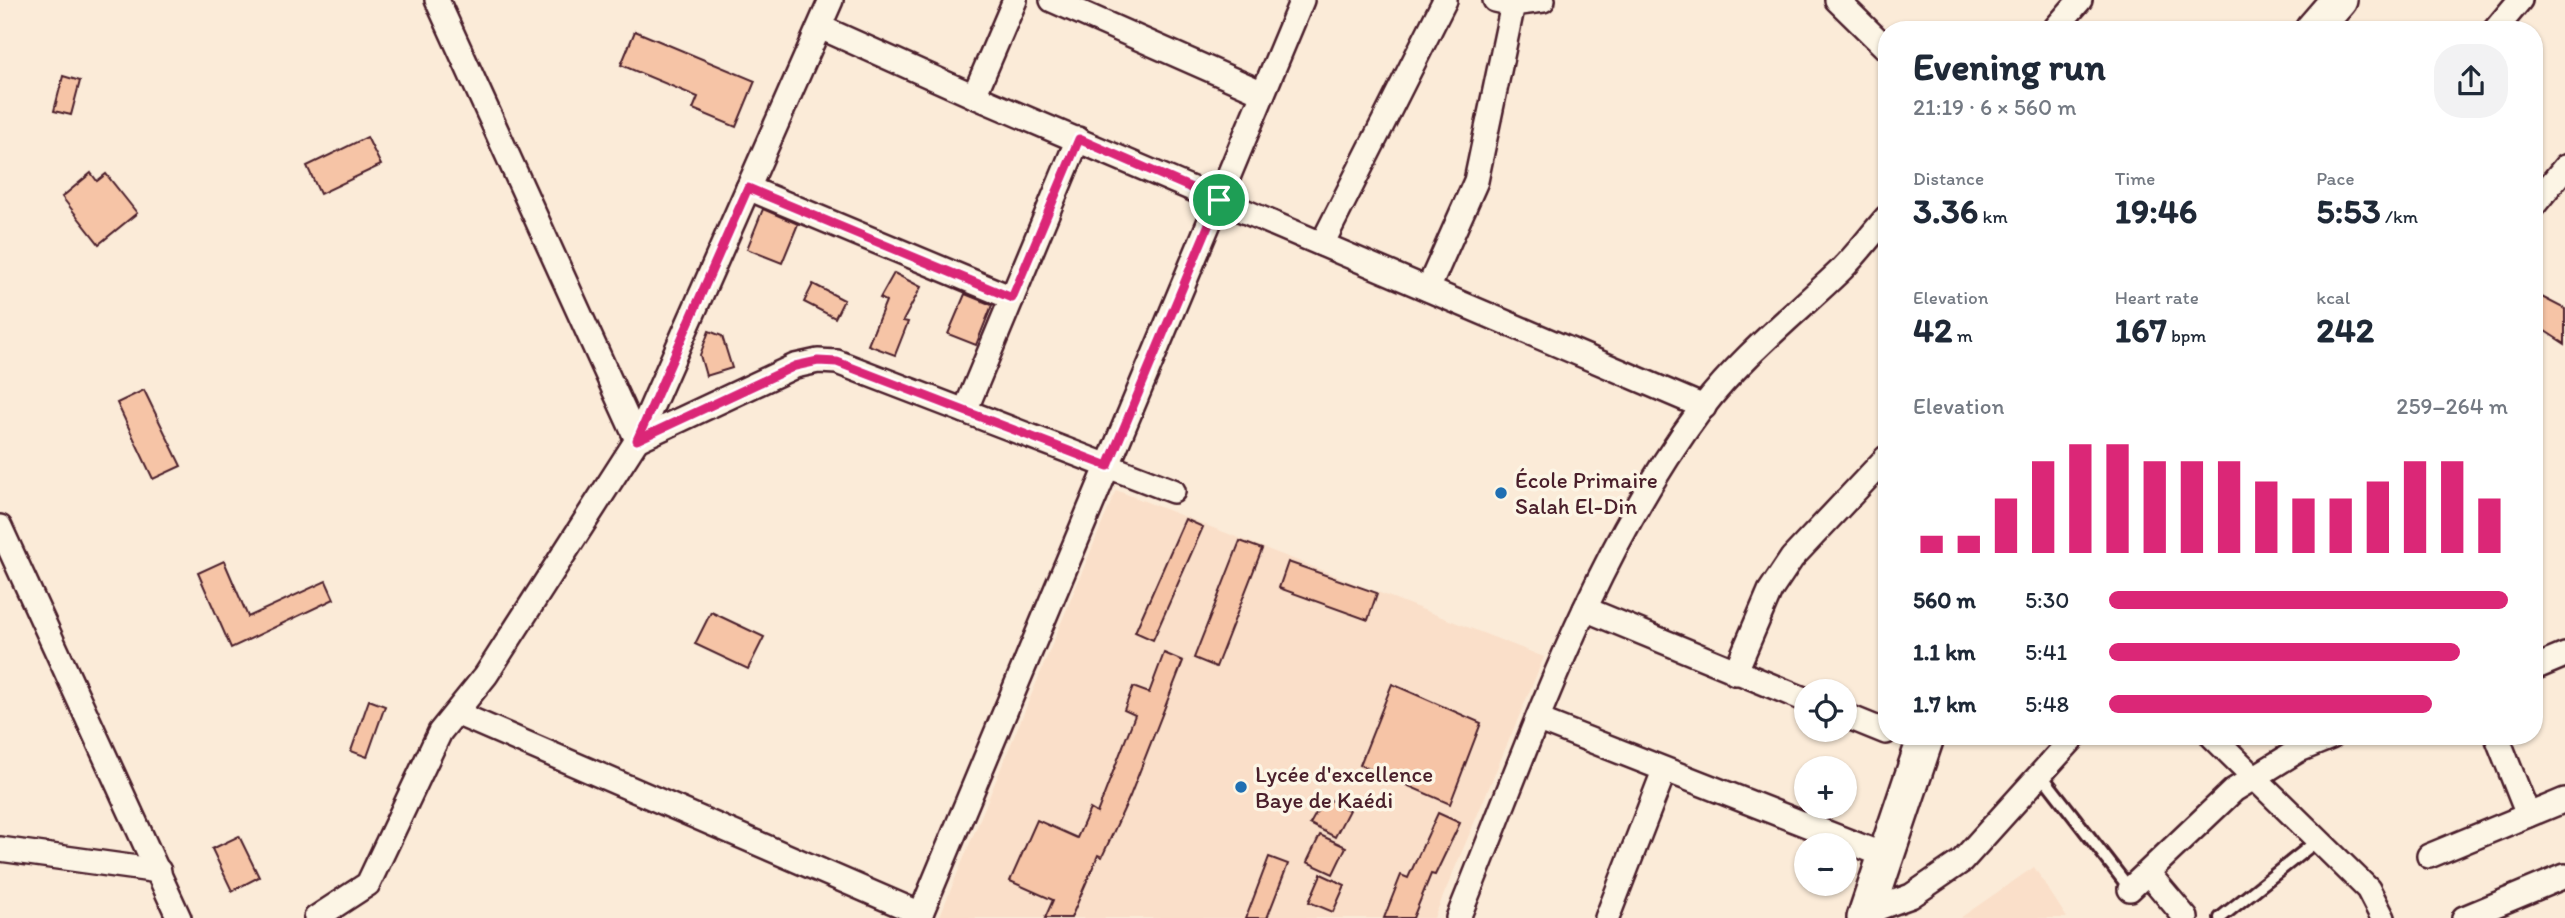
<!DOCTYPE html>
<html lang="en">
<head>
<meta charset="utf-8">
<style>
	:root { --surface:#fff; --page:#f2f2f3; --text:#1f2937; --muted:#747a83; --accent:#db2777 }
	body { margin:0; font-family:Itim,sans-serif; background:var(--page); color:var(--text); height:100vh; display:flex; flex-direction:column; font-size:26px; white-space:nowrap }
	* { box-sizing:border-box; margin:0 }
	p { font-size:23px; color:var(--muted) }
	.icon { flex:none; width:38px; height:38px; fill:none; stroke:currentColor; stroke-width:2; stroke-linecap:round; stroke-linejoin:round }
	.map { position:relative; flex:1; overflow:hidden }
	.panel { position:absolute; left:1878px; top:21px; width:665px; height:724px; display:flex; flex-direction:column; background:var(--surface); border-radius:28px; box-shadow:0 2px 5px #0004 }
	.panel>* { flex:none }
	.tools { position:absolute; left:1794px; top:679px; display:grid; gap:14px }
	.tools a { display:grid; place-items:center; width:63px; height:63px; border-radius:50%; background:var(--surface); box-shadow:0 2px 5px #0004; font-size:35px }
	.pin { position:absolute; display:grid; place-items:center; width:60px; height:60px; color:#fff; margin:-30px; border:4px solid #fff; border-radius:50%; box-shadow:0 2px 7px #0007 }
	.round { display:grid; place-items:center; flex:none; width:74px; height:74px; border-radius:28px; background:var(--page) }
	.head { display:flex; align-items:center; justify-content:space-between; height:119px; padding:0 35px }
	h1 { font-size:38px; font-weight:800; line-height:52px }
	.metrics { display:grid; grid-template-columns:repeat(3,1fr); gap:10px; height:119px; padding:7px 35px }
	.metrics div { display:grid; align-content:center }
	.metrics b { font-size:35px; font-weight:800 }
	.metrics small { font-size:19px; font-weight:400 }
	.metrics p { font-size:19px }
	.chart { height:196px; padding:14px 35px }
	.chart p { display:flex; justify-content:space-between }
	.chart svg { width:100%; height:126px; margin-top:7px; stroke:var(--accent); stroke-width:6 }
	ul { padding:0 35px; list-style:none; font-size:23px }
	li { display:grid; grid-template-columns:112px 84px 1fr; align-items:center; height:52px }
	li i { height:18px; border-radius:9px; background:var(--accent) }
	.map>svg:first-child { display:block }
	.built { fill:#fadfc9 }
	.building { fill:#f6c4a6; stroke:#4a1f2b; stroke-width:2 }
	.lines { fill:none; stroke-linecap:round; stroke-linejoin:round }
	.service-casing { stroke:#4a1f2b; stroke-width:16 }
	.minor-casing { stroke:#4a1f2b; stroke-width:28 }
	.primary-casing { stroke:#4a1f2b; stroke-width:40 }
	.service { stroke:#fcf5e5; stroke-width:10 }
	.minor { stroke:#fcf5e5; stroke-width:23 }
	.primary { stroke:#fcf5e5; stroke-width:35 }
	.route-casing { stroke:#fff; stroke-width:14 }
	.route { stroke:#db2777; stroke-width:9 }
	.poi-dot { fill:#1f6fb2; stroke:#fcf5e5; stroke-width:2.5 }
	.labels { text-anchor:middle; dominant-baseline:central; stroke-width:7; stroke-linejoin:round; paint-order:stroke }
	.poi-label { font-size:23px; fill:#4a1f2b; stroke:#fcf5e5; text-anchor:start }
</style>
</head>
<body>
<div class="map">
<svg width="2565" height="918" viewBox="0 0 2565 918">
	<rect width="100%" height="100%" fill="#fbebd8"/>
	<filter id="ink" filterUnits="userSpaceOnUse"><feTurbulence type="fractalNoise" baseFrequency=".0143" numOctaves="2"/><feDisplacementMap in="SourceGraphic" scale="14" xChannelSelector="R" yChannelSelector="G"/><feConvolveMatrix kernelMatrix="1 2 1 2 8 2 1 2 1" color-interpolation-filters="sRGB"/></filter>
	<g filter="url(#ink)">
		<g class="built">
			<polygon points="1116,490 1544,657 1434,918 939,918"/>
			<polygon points="2034,867 2067,918 1960,918"/>
		</g>
		<g class="building">
			<polygon points="635,31 755,81 736,127 693,109 698,97 621,65"/>
			<polygon points="63,76 80,81 71,115 54,111"/>
			<polygon points="367,137 381,165 320,194 307,166"/>
			<polygon points="91,173 97,181 106,174 137,213 99,244 62,197"/>
			<polygon points="763,209 798,224 782,263 747,249"/>
			<polygon points="894,273 921,287 903,321 908,322 895,355 868,345 886,301 880,298"/>
			<polygon points="813,284 844,300 835,318 804,302"/>
			<polygon points="2534,293 2565,309 2565,344 2545,331 2534,347"/>
			<polygon points="965,294 992,305 976,345 948,334"/>
			<polygon points="709,331 722,336 732,368 706,376 700,355"/>
			<polygon points="144,390 181,466 153,479 117,403"/>
			<polygon points="1185,519 1203,527 1153,640 1135,632"/>
			<polygon points="1240,541 1262,549 1216,667 1194,658"/>
			<polygon points="224,561 248,617 326,581 334,599 231,648 198,573"/>
			<polygon points="1288,562 1377,593 1368,620 1279,588"/>
			<polygon points="711,612 764,637 748,669 695,644"/>
			<polygon points="1164,653 1183,661 1130,796 1102,857 1098,855 1071,918 1045,918 1053,900 1010,881 1037,820 1077,838 1090,809 1097,813 1135,715 1124,710 1133,687 1149,693"/>
			<polygon points="1392,684 1481,723 1450,804 1360,765"/>
			<polygon points="369,700 385,706 367,757 351,751"/>
			<polygon points="1325,797 1349,810 1335,837 1310,824"/>
			<polygon points="1438,813 1460,823 1435,875 1431,874 1413,918 1384,918 1401,875 1408,878"/>
			<polygon points="1320,835 1346,847 1333,874 1307,862"/>
			<polygon points="239,836 259,877 232,891 212,849"/>
			<polygon points="1269,857 1288,864 1267,918 1246,918"/>
			<polygon points="1321,874 1345,885 1333,912 1309,902"/>
		</g>
		<g class="lines">
			<defs>
				<g id="service">
					<polyline points="2040,773 2130,889"/>
					<polyline points="2220,918 2318,840"/>
				</g>
				<g id="minor">
					<polyline points="437,0 637,440 795,366 818,361 837,362 1173,491"/>
					<polyline points="1052,0 1263,93"/>
					<polyline points="1495,0 1513,4 1543,0"/>
					<polyline points="1837,0 1886,48"/>
					<polyline points="820,27 974,96 1704,407"/>
					<polyline points="2054,30 2080,0"/>
					<polyline points="2495,30 2520,0"/>
					<polyline points="974,96 1015,0"/>
					<polyline points="748,188 1012,298"/>
					<polyline points="2534,205 2565,167"/>
					<polyline points="1322,244 1445,0"/>
					<polyline points="1428,289 1476,181 1513,4"/>
					<polyline points="965,411 1078,139"/>
					<polyline points="0,527 179,918"/>
					<polyline points="1585,609 1806,700"/>
					<polyline points="2534,668 2565,655"/>
					<polyline points="1735,673 1770,591 1792,558 1886,458"/>
					<polyline points="456,713 921,914"/>
					<polyline points="1844,715 1886,732"/>
					<polyline points="1539,720 1886,856"/>
					<polyline points="2213,737 2368,889 2383,918"/>
					<polyline points="2497,737 2528,815"/>
					<polyline points="0,849 159,871"/>
					<polyline points="2429,856 2565,800"/>
					<polyline points="2148,873 2186,918"/>
					<polyline points="2130,889 2234,790 2299,750 2331,737"/>
					<polyline points="1867,912 1911,896 1962,861 2074,737"/>
					<polyline points="316,918 368,884 440,732 486,675 637,440 831,0"/>
					<polyline points="919,918 1302,0"/>
					<path d="M1458,918C1529,745 1589,559 1702,408C1742,356 1794,315 1841,270C1857,254 1871,235 1886,218"/>
					<polyline points="1607,918 1664,771"/>
					<polyline points="2464,918 2565,876"/>
				</g>
				<g id="primary">
					<polyline points="2313,30 2339,0"/>
					<polyline points="1865,918 1926,737"/>
				</g>
			</defs>
			<use href="#service" class="service-casing"/>
			<use href="#minor" class="minor-casing"/>
			<use href="#primary" class="primary-casing"/>
			<use href="#service" class="service"/>
			<use href="#minor" class="minor"/>
			<use href="#primary" class="primary"/>
		</g>
	</g>
	<g class="lines" filter="url(#ink)">
		<defs>
			<polygon id="route" points="1079,139 1219,200 1108,466 837,362 818,361 795,366 637,440 748,188 1012,298"/>
		</defs>
		<use href="#route" class="route-casing"/>
		<use href="#route" class="route"/>
	</g>
	<g class="poi-dot">
		<circle cx="1501" cy="493" r="7"/>
		<circle cx="1241" cy="787" r="7"/>
	</g>
	<g class="labels">
		<g class="poi-label">
			<text x="1515" y="480">École Primaire<tspan x="1515" dy="26">Salah El-Din</tspan></text>
			<text x="1255" y="774">Lycée d'excellence<tspan x="1255" dy="26">Baye de Kaédi</tspan></text>
		</g>
	</g>
</svg>
<div class="tools">
<a><svg class="icon" aria-label="locate" viewBox="0 0 24 24"><circle cx="12" cy="12" r="6"/><path d="M12 2v4M12 18v4M2 12h4M18 12h4"/></svg></a>
<a>+</a>
<a>−</a>
</div>
<div class="pin" style="left:1219px;top:200px;background:#1e9e55"><svg class="icon" aria-label="arrive" viewBox="0 0 24 24"><path d="M6 21V4h12l-3 4 3 4H6"/></svg></div>
<section class="panel">
<div class="head"><div><h1>Evening run</h1><p>21:19 · 6 × 560 m</p></div><a class="round"><svg class="icon" aria-label="share" viewBox="0 0 24 24"><path d="M12 15V3M7 8l5-5 5 5M5 13v7h14v-7"/></svg></a></div>
<div class="metrics">
<div><p>Distance</p><b>3.36<small> km</small></b></div>
<div><p>Time</p><b>19:46</b></div>
<div><p>Pace</p><b>5:53<small> /km</small></b></div>
</div>
<div class="metrics">
<div><p>Elevation</p><b>42<small> m</small></b></div>
<div><p>Heart rate</p><b>167<small> bpm</small></b></div>
<div><p>kcal</p><b>242</b></div>
</div>
<div class="chart"><p><span>Elevation</span>259–264 m</p>
<svg viewBox="0 0 160 44" preserveAspectRatio="none"><path d="M5 44V38M15 44V38M25 44V25M35 44V12M45 44V6M55 44V6M65 44V12M75 44V12M85 44V12M95 44V19M105 44V25M115 44V25M125 44V19M135 44V12M145 44V12M155 44V25"/></svg>
</div>
<ul>
<li><b>560 m</b>5:30<i style="width:100%"></i></li>
<li><b>1.1 km</b>5:41<i style="width:88%"></i></li>
<li><b>1.7 km</b>5:48<i style="width:81%"></i></li>
</ul>
</section>
</div>
</body>
</html>
